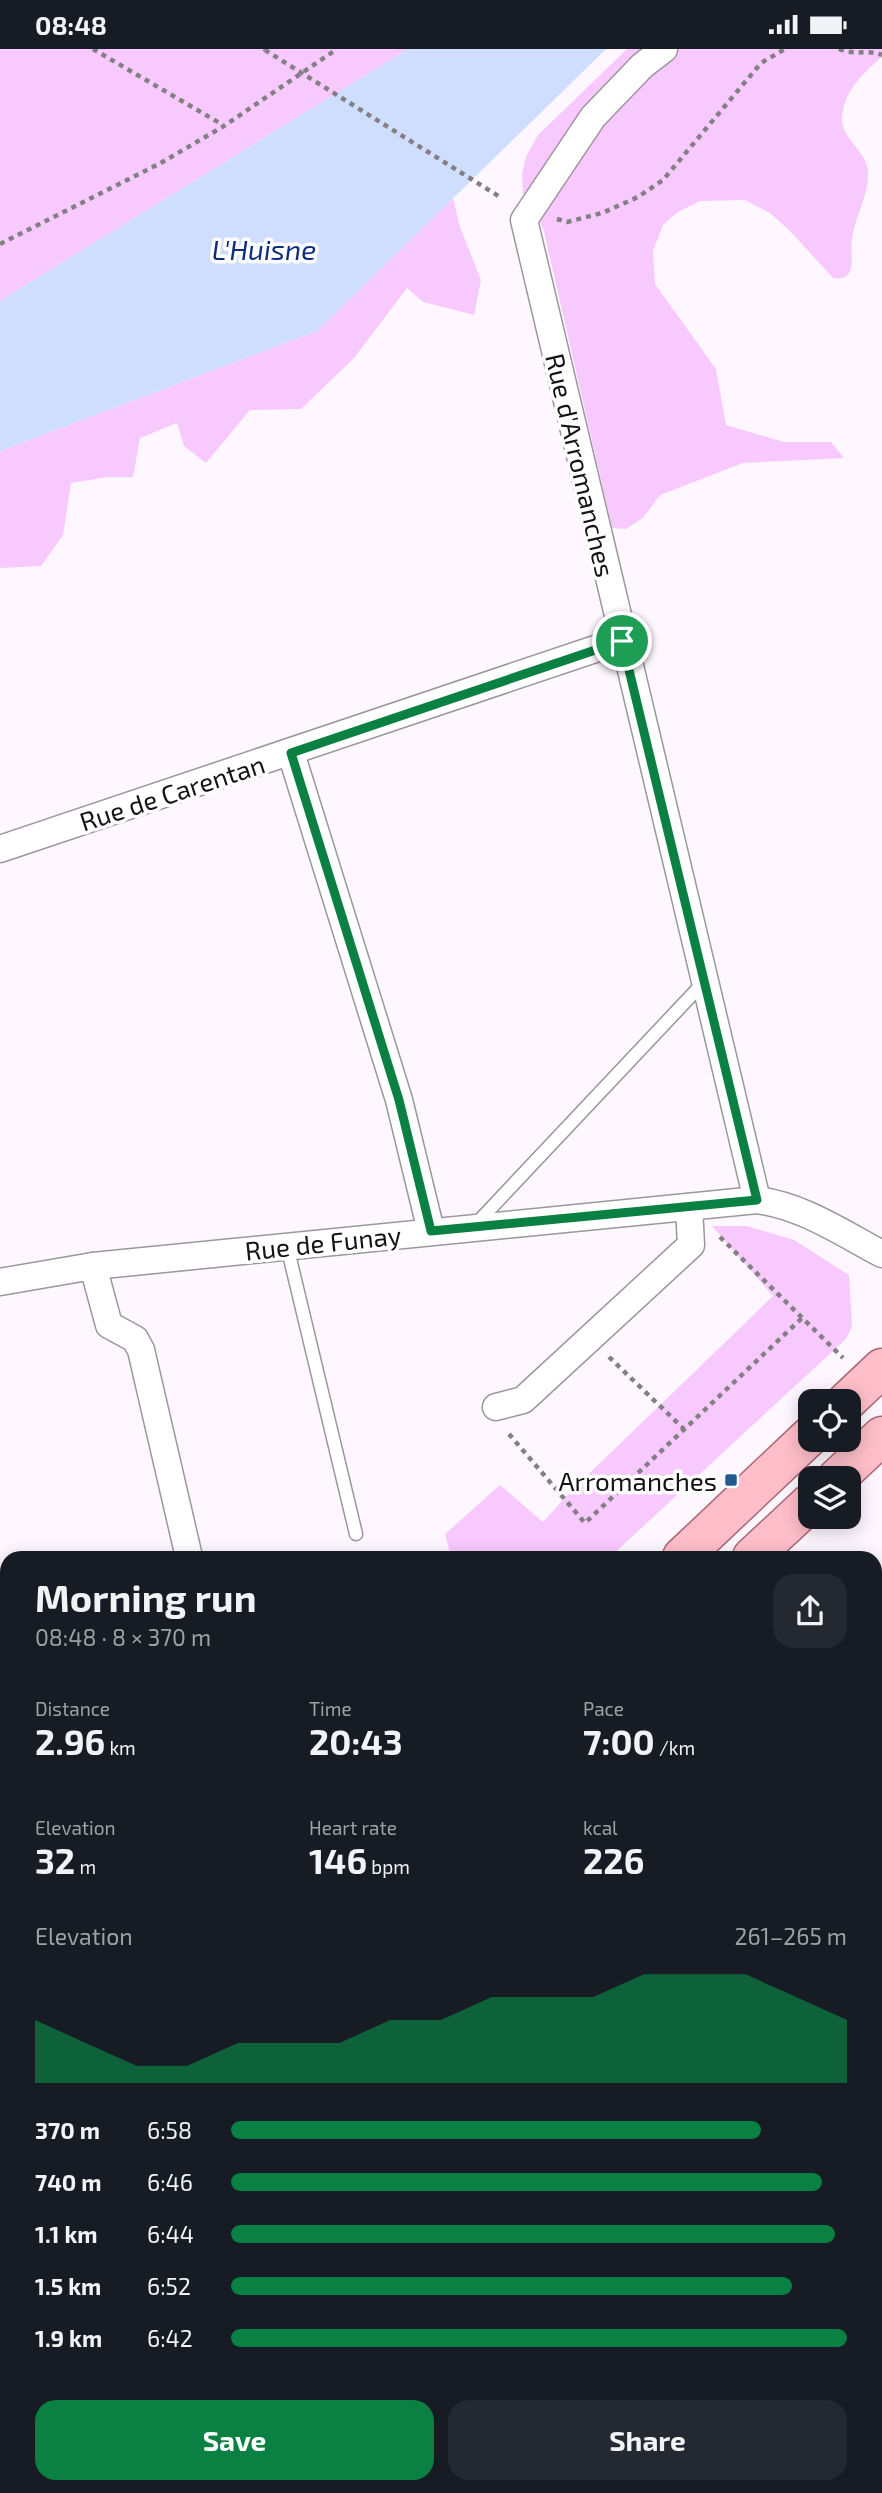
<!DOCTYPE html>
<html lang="en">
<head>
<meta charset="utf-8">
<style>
	:root { --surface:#171b24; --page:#242831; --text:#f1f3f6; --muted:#9ea1a6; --accent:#0b8043 }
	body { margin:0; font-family:"Exo 2",sans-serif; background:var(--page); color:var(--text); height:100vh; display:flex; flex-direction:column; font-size:26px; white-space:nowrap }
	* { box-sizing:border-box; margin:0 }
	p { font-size:23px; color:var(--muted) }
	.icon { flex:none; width:38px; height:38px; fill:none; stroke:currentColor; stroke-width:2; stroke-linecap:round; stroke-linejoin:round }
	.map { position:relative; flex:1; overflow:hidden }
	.sheet { position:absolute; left:0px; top:1502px; width:882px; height:943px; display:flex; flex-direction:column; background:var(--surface); border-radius:21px 21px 0 0; box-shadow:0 4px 18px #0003 }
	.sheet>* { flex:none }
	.tools { position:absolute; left:798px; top:1340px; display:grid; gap:14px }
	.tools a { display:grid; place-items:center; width:63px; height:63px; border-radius:14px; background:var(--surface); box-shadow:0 4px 18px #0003; font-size:35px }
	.pin { position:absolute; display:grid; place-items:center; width:60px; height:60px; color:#fff; margin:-30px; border:4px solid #fff; border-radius:50%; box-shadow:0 2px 7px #0007 }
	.round { display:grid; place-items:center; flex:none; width:74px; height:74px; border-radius:21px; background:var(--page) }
	.head { display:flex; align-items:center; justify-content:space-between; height:119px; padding:0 35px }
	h1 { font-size:38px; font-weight:700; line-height:52px }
	.figures { display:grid; grid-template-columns:repeat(3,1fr); gap:10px; height:119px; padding:7px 35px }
	.figures div { display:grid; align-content:center }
	.figures b { font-size:35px; font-weight:700 }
	.figures small { font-size:19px; font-weight:400 }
	.figures p { font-size:19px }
	.chart { height:196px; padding:14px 35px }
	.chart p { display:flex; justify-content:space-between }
	.chart svg { width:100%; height:126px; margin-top:7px; fill:var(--accent); opacity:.7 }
	.primary-button { display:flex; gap:14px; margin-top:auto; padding:14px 35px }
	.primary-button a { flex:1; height:80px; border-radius:21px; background:var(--accent); color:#fff; font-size:28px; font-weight:700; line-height:80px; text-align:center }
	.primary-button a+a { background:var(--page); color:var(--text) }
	ul { padding:0 35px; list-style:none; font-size:23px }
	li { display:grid; grid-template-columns:112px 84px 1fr; align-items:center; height:52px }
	li i { height:18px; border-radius:9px; background:var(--accent) }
	.status { display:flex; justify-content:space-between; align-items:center; height:49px; padding:0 35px; background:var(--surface); direction:ltr }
	.status svg { height:19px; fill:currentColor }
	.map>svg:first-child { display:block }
	.green { fill:#f8c9ff }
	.water { fill:#cfdefe }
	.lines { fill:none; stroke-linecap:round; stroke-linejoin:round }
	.lane-casing { stroke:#9c969d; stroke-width:15 }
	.street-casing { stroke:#9c969d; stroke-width:29 }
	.primary-casing { stroke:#ab6673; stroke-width:41 }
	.path { stroke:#847f84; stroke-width:4.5; stroke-dasharray:5 5; stroke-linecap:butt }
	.lane { stroke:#fff; stroke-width:12 }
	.street { stroke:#fff; stroke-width:26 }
	.primary { stroke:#fdbec9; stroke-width:38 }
	.path-bridge { stroke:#847f84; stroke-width:4.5; stroke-dasharray:5 5; stroke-linecap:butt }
	.route-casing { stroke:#fff; stroke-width:14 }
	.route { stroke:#0b8043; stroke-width:9 }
	.poi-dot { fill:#245a93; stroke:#fff; stroke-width:2.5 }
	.labels { text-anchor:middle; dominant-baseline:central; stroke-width:7; stroke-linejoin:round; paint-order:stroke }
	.street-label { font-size:26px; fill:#161316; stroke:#fff }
	.poi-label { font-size:26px; fill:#161316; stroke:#fff; text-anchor:end }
	.water-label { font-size:28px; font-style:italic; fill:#0e2d81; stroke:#fff }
</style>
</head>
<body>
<div class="status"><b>08:48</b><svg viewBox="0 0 49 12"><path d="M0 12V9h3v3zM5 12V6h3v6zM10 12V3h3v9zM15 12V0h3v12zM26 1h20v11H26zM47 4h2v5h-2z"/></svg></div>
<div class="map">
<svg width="882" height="2444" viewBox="0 0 882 2444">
	<rect width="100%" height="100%" fill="#fef7ff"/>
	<g class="green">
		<polygon points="0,0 408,0 0,252"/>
		<path d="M627,0H882V8C863,24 843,43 842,70C842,90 866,101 868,122C870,143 855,167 852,190C850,200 854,212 850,222C847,230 840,230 833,229L790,182L770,164L745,151L700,152L678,163L663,176L653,202L655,235L716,320L726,376L784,393H831L844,409L743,414L660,446L643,469L626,480L612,479L544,183L536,162L523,144L522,125L526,108L538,86Z"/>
		<polygon points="453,149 460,178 481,231 474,266 423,253 407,239 354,309 301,360 250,361 206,414 184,397 177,374 140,389 133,428 108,428 71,434 63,486 41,517 0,519 0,402 317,282"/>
		<polygon points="712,1177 747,1177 794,1191 849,1226 852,1278 846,1290 610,1508 451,1508 445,1485 500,1436 543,1473 571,1442 773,1247"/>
	</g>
	<polygon class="water" points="408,0 606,0 317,282 0,402 0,252"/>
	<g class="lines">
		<defs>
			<g id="lane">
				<polyline points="476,1175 704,933"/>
				<polyline points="287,1197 356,1485"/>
				<polyline points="0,1900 3,1912 7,1914"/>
			</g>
			<g id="street">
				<polyline points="664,0 642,17 593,68 524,171 757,1151"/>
				<polyline points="291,704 399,1051 431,1182"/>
				<polyline points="0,800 622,591"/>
				<polyline points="93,1217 109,1276 135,1290 141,1301 189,1508"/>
				<path d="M0,1233L93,1217L757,1151C803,1157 842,1184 882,1205"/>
				<polyline points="496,1358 523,1351 691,1196 689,1158"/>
				<polyline points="875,1757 882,1751"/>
				<polyline points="875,1972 882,1967"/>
			</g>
			<g id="primary">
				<polyline points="846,1353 882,1319"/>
				<polyline points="836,1430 882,1387"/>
				<polyline points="682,1508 810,1387"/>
				<polyline points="752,1508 810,1454"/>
				<polyline points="0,2161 7,2154"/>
				<polyline points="0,2223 7,2216"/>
			</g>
		</defs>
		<use href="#lane" class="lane-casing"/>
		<use href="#street" class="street-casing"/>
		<use href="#primary" class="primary-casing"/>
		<g class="path">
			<polyline points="93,0 223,76"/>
			<polyline points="264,0 265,1"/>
			<path d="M839,0C856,7 868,0 882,6"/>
			<polyline points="557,170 567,173 602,164 638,148 663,131 761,14 785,0"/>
			<polyline points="0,195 159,115 224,77 337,0"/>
			<polyline points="720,1188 843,1309"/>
			<polyline points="609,1308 684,1380"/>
			<polyline points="509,1385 585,1474 802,1269"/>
		</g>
		<use href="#lane" class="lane"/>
		<use href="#street" class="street"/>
		<use href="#primary" class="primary"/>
		<polyline class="path-bridge" points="265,1 500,148"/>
	</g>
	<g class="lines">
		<defs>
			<polygon id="route" points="622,592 757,1151 431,1182 399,1051 291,704"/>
		</defs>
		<use href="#route" class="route-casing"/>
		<use href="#route" class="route"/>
	</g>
	<rect class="poi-dot" x="724" y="1424" width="14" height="14" rx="3.5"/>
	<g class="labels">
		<g class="street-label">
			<text transform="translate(581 416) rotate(77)">Rue d'Arromanches</text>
			<text transform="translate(172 743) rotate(-18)">Rue de Carentan</text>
			<text transform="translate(323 1193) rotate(-6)">Rue de Funay</text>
		</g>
		<g class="poi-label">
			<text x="717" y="1431">Arromanches</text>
		</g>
		<g class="water-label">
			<text x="264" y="200">L'Huisne</text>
		</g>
	</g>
</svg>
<div class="tools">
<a><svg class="icon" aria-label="locate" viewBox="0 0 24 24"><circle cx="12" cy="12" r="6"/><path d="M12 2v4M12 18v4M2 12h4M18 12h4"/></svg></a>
<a><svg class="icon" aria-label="layers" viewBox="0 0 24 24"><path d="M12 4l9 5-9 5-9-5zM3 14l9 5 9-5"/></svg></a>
</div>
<div class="pin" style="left:622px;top:592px;background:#1e9e55"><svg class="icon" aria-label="arrive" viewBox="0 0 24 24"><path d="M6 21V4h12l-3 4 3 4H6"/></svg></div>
<section class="sheet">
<div class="head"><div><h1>Morning run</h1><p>08:48 · 8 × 370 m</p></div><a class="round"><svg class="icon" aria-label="share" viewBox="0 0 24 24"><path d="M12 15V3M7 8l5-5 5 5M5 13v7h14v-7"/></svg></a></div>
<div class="figures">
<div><p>Distance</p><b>2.96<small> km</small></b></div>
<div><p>Time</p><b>20:43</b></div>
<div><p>Pace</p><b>7:00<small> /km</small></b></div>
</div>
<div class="figures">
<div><p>Elevation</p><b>32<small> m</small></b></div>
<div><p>Heart rate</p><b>146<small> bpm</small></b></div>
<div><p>kcal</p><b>226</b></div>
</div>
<div class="chart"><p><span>Elevation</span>261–265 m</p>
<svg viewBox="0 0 160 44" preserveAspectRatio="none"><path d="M0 44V22L10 30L20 38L30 38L40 30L50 30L60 30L70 22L80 22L90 14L100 14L110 14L120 6L130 6L140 6L150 14L160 22V44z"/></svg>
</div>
<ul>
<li><b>370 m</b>6:58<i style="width:86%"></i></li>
<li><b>740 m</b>6:46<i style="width:96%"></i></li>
<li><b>1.1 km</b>6:44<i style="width:98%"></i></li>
<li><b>1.5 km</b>6:52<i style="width:91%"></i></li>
<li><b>1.9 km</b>6:42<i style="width:100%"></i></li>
</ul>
<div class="primary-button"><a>Save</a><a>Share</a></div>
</section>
</div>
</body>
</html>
